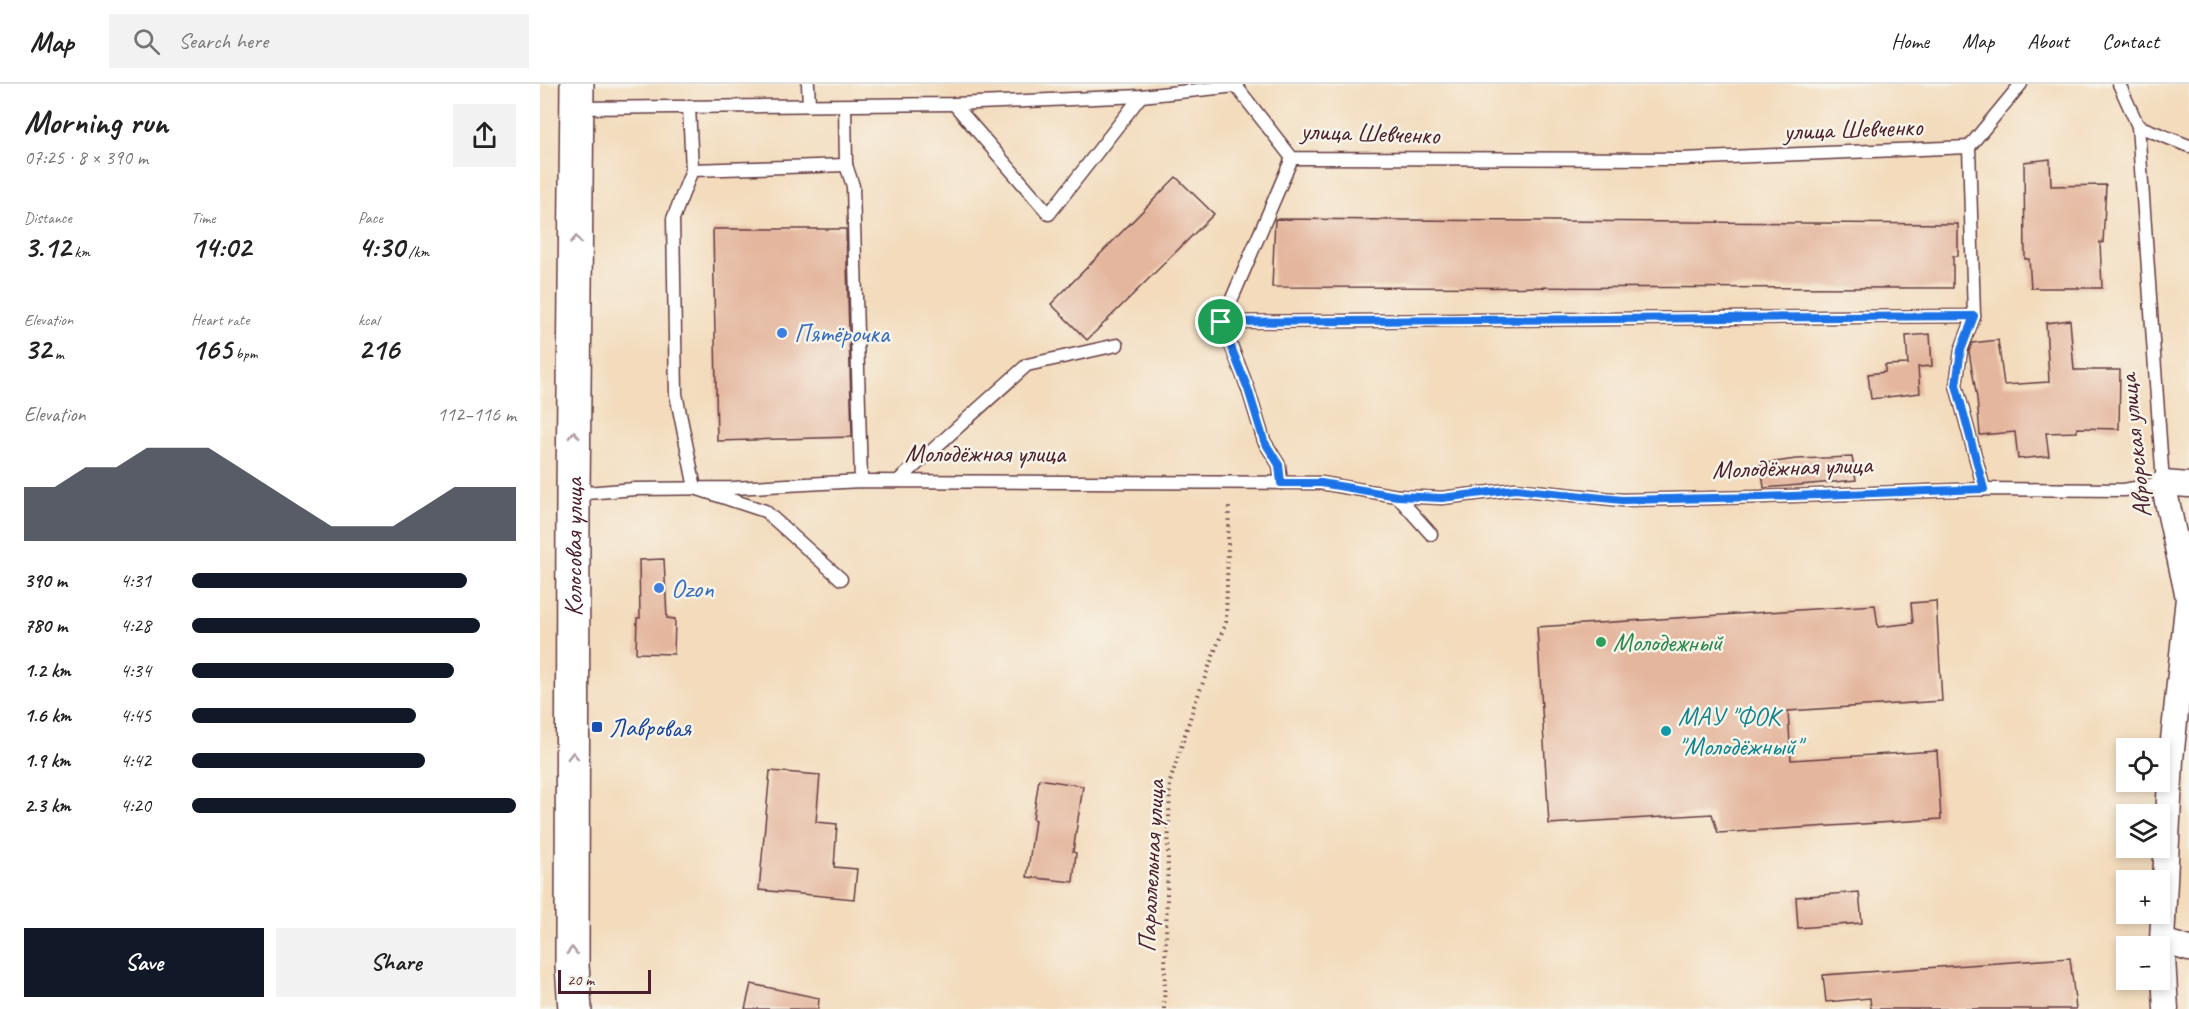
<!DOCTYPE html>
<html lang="en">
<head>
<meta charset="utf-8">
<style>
	:root { --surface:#fff; --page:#f2f2f2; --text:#222; --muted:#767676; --line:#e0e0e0; --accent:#111827 }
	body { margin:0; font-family:Caveat,sans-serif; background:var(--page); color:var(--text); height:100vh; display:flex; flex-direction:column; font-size:22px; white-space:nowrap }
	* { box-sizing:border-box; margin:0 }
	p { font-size:20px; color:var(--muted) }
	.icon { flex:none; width:33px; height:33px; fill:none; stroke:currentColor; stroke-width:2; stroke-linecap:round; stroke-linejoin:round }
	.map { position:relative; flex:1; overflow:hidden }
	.sheet { display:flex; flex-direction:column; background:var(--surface); width:540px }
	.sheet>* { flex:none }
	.buttons { position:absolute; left:1576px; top:654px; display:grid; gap:12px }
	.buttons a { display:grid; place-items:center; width:54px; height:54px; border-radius:0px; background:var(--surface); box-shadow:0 3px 9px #0003; font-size:30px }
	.scale { position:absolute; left:18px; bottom:15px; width:93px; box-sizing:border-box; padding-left:6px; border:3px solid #4a1f2b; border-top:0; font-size:16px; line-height:21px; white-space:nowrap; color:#4a1f2b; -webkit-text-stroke:4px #f7f3e8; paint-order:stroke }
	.pin { position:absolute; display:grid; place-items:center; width:51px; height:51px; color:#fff; margin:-26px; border:3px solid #fff; border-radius:50%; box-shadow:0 2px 6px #0007 }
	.round { display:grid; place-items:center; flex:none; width:63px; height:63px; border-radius:0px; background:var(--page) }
	.summary { display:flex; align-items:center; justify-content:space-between; height:102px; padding:0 24px }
	h1 { font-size:33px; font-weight:600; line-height:45px }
	.metrics { display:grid; grid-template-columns:repeat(3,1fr); gap:9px; height:102px; padding:6px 24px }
	.metrics div { display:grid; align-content:center }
	.metrics b { font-size:30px; font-weight:600 }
	.metrics small { font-size:16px; font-weight:400 }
	.metrics p { font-size:16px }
	.chart { height:168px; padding:12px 24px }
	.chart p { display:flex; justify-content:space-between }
	.chart svg { width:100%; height:108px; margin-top:6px; fill:var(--accent); opacity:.7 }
	.button { display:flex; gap:12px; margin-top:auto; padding:12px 24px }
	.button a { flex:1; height:69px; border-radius:0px; background:var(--accent); color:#fff; font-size:24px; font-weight:600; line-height:69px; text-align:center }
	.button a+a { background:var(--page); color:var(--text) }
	ul { padding:0 24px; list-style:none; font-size:20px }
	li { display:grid; grid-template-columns:96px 72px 1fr; align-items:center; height:45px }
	li i { height:15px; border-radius:8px; background:var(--accent) }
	header { display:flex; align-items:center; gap:36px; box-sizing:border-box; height:84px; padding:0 30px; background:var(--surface); border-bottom:2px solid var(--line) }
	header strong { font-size:28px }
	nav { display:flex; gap:33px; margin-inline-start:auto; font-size:21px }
	.search { width:420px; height:54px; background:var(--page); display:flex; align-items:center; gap:15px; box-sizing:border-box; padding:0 21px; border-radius:0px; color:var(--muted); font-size:22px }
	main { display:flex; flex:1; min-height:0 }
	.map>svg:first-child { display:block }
	.building { fill:#e4b69d }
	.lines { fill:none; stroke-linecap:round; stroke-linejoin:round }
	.lane-casing { stroke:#633b41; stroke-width:15 }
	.street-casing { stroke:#633b41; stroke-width:27 }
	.highway-casing { stroke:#633b41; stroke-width:36 }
	.path { stroke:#633b41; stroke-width:4; stroke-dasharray:1.5 4.5; stroke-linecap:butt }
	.lane { stroke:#fff; stroke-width:12 }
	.street { stroke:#fff; stroke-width:24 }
	.highway { stroke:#fff; stroke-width:33 }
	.oneway { stroke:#ae9aa0 }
	.route-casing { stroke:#fff; stroke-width:12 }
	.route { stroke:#1a73e8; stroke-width:8 }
	.shop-dot { fill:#3f7fe0; stroke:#f7f3e8; stroke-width:2 }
	.leisure-dot { fill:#2e9e5b; stroke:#f7f3e8; stroke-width:2 }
	.transit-dot { fill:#1a4fb4; stroke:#f7f3e8; stroke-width:2 }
	.culture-dot { fill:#0f9aa8; stroke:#f7f3e8; stroke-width:2 }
	.labels { text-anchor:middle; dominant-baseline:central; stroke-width:5; stroke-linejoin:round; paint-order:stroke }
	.street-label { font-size:26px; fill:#4a1f2b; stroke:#f7f3e8 }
	.shop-label { font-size:26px; fill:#366cbe; stroke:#f7f3e8; text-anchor:start }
	.leisure-label { font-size:26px; fill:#27864d; stroke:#f7f3e8; text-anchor:start }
	.culture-label { font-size:26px; fill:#0d838f; stroke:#f7f3e8; text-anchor:start }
	.transit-label { font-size:26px; fill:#164399; stroke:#f7f3e8; text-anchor:start }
</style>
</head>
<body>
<header>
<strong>Map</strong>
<div class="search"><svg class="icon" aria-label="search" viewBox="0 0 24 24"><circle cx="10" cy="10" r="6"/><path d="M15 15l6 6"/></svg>Search here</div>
<nav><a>Home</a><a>Map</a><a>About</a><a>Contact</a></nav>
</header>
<main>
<section class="sheet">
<div class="summary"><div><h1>Morning run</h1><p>07:25 · 8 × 390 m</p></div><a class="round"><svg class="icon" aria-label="share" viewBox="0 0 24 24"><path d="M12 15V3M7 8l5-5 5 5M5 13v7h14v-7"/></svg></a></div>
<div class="metrics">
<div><p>Distance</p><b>3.12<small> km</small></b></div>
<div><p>Time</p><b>14:02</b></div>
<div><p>Pace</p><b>4:30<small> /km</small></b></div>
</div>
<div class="metrics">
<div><p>Elevation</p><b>32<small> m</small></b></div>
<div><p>Heart rate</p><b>165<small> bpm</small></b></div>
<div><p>kcal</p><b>216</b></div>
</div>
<div class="chart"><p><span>Elevation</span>112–116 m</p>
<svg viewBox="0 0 160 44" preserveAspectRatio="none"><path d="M0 44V22L10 22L20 14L30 14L40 6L50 6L60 6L70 14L80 22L90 30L100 38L110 38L120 38L130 30L140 22L150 22L160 22V44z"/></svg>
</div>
<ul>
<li><b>390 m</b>4:31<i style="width:85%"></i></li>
<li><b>780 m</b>4:28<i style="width:89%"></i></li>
<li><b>1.2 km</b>4:34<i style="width:81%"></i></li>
<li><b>1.6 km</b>4:45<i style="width:69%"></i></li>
<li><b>1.9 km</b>4:42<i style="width:72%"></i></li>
<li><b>2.3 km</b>4:20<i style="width:100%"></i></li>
</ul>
<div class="button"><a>Save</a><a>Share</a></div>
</section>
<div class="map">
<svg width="1649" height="925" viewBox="0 0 1649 925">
	<rect width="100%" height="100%" fill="#f7f3e8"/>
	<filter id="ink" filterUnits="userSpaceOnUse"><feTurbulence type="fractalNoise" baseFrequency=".0167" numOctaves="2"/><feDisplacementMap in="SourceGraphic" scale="12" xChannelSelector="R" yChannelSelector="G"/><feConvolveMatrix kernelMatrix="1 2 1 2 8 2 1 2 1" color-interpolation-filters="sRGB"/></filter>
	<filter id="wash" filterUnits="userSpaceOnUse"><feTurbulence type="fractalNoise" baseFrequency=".008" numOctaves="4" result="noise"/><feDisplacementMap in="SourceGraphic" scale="24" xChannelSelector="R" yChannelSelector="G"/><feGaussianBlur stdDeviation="1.35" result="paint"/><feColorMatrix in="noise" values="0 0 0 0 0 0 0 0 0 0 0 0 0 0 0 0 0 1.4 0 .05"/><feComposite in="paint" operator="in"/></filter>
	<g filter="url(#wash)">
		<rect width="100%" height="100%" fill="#f3dbbc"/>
		<g id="blocks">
			<g class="building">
				<polygon points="1510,75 1511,102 1566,101 1563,159 1560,158 1562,204 1491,204 1489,175 1485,175 1484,78"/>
				<polygon points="636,93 674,130 547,256 511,220"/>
				<polygon points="735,135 1418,140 1418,172 1413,172 1413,204 732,203"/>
				<polygon points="173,145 306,145 312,353 177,357"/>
				<polygon points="1530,236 1534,286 1580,286 1579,345 1537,344 1537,348 1506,349 1509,372 1478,375 1475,348 1440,351 1437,314 1429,268 1432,259 1458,256 1464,301 1509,298 1506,239"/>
				<polygon points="1390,250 1392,282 1378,283 1380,309 1331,315 1328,290 1345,288 1345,281 1368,280 1366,252"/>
				<polygon points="1312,373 1316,396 1224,404 1221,380 1256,375"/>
				<polygon points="124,475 127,534 135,535 134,570 96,569 97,534 100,534 99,476"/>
				<polygon points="1396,517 1402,617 1248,627 1251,676 1397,667 1401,735 1178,749 1172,730 1009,740 997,543 1335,521 1338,543 1373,539 1371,519"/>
				<polygon points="230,687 280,691 276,738 297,740 294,783 317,785 314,815 219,806"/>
				<polygon points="499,695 543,702 533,768 536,769 533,798 487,793 495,736 493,735"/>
				<polygon points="1319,808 1322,839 1258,844 1256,813"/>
				<polygon points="1530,874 1536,925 1331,925 1330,914 1286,918 1283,891"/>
				<polygon points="211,900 279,914 278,925 205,925"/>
			</g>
		</g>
	</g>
	<g filter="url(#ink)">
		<use href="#blocks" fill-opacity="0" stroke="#633b41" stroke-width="1.5"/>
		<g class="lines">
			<defs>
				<g id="lane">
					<polyline points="268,0 269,20"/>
					<polyline points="1579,0 1598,42 1649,62"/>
					<polyline points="414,20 509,130 601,12"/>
					<polyline points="149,22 152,86 133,135 136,310 155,404 225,427 301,495"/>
					<polyline points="39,24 414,20 601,12 696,2 752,74 1142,75 1429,63 1481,0"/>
					<polyline points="752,74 682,238 1434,232 1429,63"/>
					<polyline points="306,81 313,102 321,397"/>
					<polyline points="152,86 306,81 305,23"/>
					<polyline points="1434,232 1421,266 1416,301 1444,405"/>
					<polyline points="682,238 708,305 724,357 739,381 741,399"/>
					<polyline points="358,397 487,281 577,261"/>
					<polyline points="34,410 95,405 193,404 321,397 781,399 857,412 891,450"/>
					<polyline points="857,412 902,414 975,405 1082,416 1222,413 1444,405 1584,406 1623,399 1598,42"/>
				</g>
				<g id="street">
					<polyline points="1622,857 1649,865"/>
					<polyline points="1626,925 1622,857 1631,675 1648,514 1623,399 1649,401"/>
				</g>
				<g id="highway">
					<path id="s1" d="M35,925L32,881L33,410L37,0"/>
				</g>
			</defs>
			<use href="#lane" class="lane-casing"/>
			<use href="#street" class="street-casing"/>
			<use href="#highway" class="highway-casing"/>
			<polyline class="path" points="624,925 630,698 654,622 686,538 689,420"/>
			<use href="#lane" class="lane"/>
			<use href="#street" class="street"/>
			<use href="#highway" class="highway"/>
		</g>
		<defs><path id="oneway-chevron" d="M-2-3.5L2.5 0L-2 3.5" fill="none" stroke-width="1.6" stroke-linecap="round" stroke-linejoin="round" transform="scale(1.5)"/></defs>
		<g class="oneway">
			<use href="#oneway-chevron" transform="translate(36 156) rotate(-89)"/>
			<use href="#oneway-chevron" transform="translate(34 351) rotate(-89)"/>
			<use href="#oneway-chevron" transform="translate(33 672) rotate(-90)"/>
			<use href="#oneway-chevron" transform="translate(32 867) rotate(-90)"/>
		</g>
	</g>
	<g class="lines" filter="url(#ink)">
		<defs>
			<polygon id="route" points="1434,232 1421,266 1416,301 1444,405 1222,413 1082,416 975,405 902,414 857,412 781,399 741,399 739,381 724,357 708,305 681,238"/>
		</defs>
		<use href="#route" class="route-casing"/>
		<use href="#route" class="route"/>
	</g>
	<g class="shop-dot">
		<circle cx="242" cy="249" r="6"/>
		<circle cx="119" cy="504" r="6"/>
	</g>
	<circle class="leisure-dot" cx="1061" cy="558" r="6"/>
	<rect class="transit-dot" x="51" y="637" width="12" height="12" rx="3"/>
	<circle class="culture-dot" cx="1126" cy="647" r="6"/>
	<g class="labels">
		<g class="street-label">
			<text transform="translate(1313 45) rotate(-2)">улица Шевченко</text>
			<text transform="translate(830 49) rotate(2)">улица Шевченко</text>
			<text transform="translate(1595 362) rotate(-96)">Аврорская улица</text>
			<text x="445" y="369">Молодёжная улица</text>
			<text transform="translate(1252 383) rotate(-2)">Молодёжная улица</text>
			<text stroke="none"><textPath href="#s1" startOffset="462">Колосовая улица</textPath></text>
			<text transform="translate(611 782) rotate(-87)">Параллельная улица</text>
		</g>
		<g class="shop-label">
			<text x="254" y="249">Пятёрочка</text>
			<text x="131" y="504">Ozon</text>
		</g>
		<g class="leisure-label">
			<text x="1073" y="558">Молодежный</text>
		</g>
		<g class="culture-label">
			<text x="1138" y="632">МАУ "ФОК<tspan x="1138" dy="30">"Молодёжный"</tspan></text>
		</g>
		<g class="transit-label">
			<text x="69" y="643">Лавровая</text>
		</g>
	</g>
</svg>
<div class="buttons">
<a><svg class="icon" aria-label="locate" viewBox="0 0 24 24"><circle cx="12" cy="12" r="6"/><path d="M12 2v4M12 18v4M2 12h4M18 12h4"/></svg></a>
<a><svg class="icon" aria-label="layers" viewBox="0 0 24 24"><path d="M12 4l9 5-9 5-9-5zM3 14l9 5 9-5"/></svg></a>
<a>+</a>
<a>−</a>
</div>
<div class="scale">20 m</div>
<div class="pin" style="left:681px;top:238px;background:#1e9e55"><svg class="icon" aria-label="arrive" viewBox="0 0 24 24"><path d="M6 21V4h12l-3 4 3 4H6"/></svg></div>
</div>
</main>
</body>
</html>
